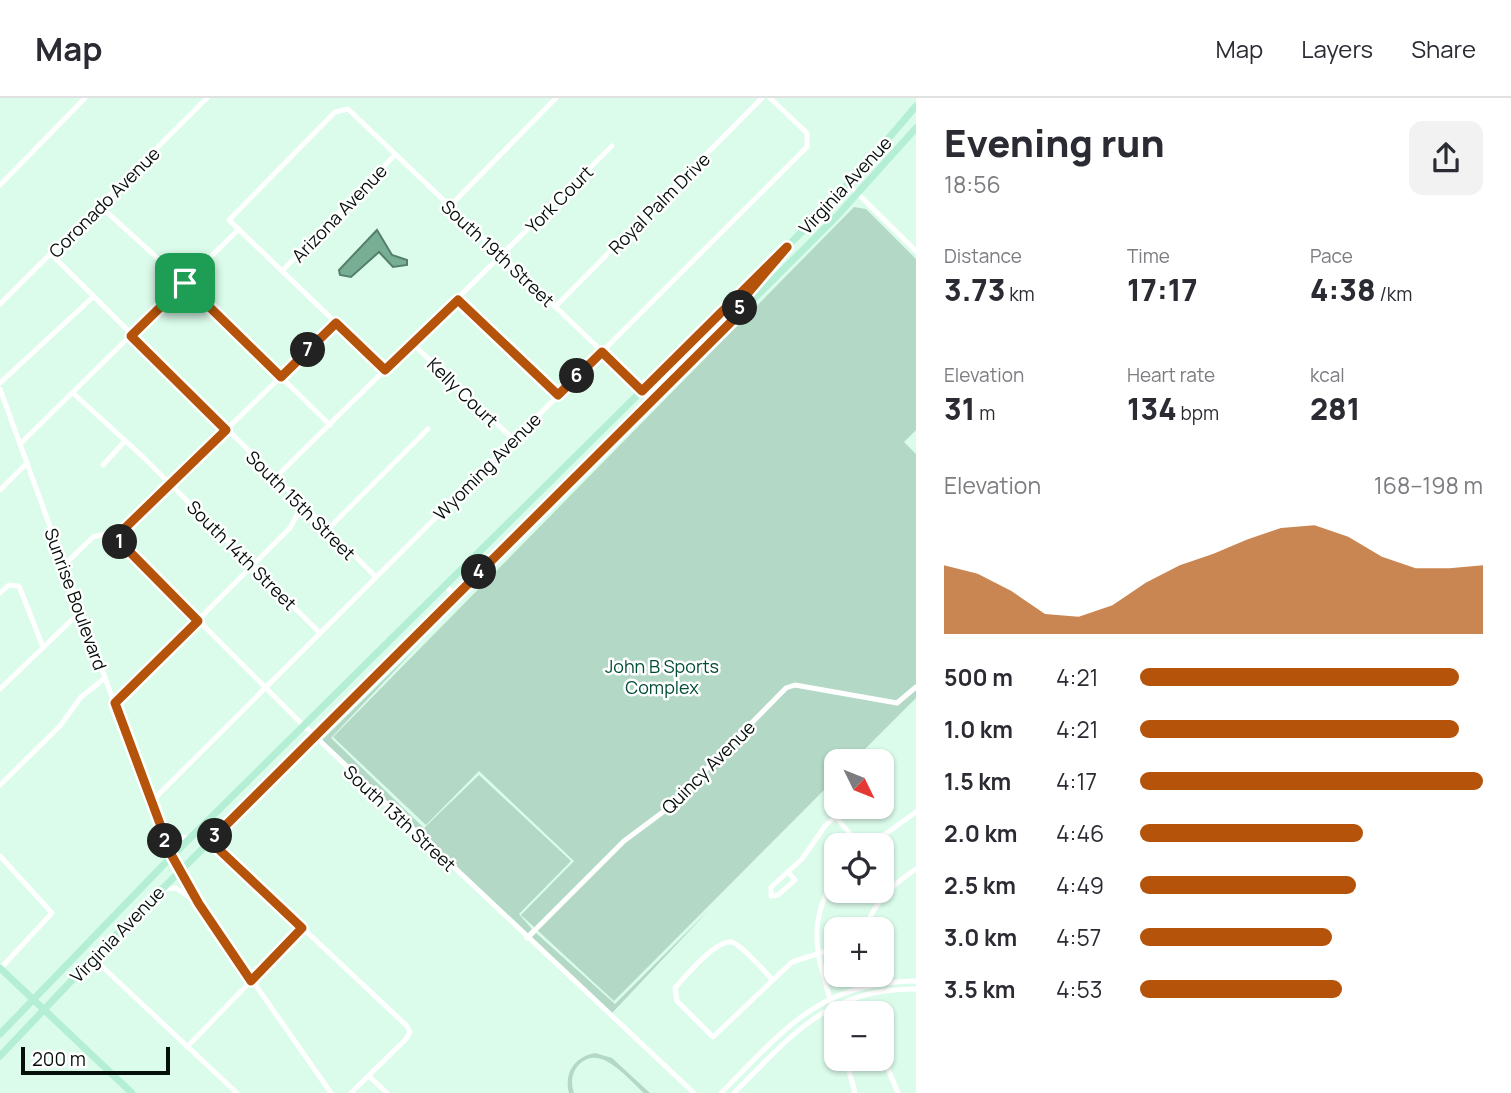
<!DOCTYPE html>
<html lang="en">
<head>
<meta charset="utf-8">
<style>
	:root { --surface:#fff; --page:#f2f2f3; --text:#2b2b33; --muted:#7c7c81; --line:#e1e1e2; --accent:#b45309 }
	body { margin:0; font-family:Manrope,sans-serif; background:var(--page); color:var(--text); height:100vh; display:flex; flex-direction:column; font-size:26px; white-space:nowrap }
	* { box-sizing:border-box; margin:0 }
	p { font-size:23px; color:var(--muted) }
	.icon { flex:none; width:38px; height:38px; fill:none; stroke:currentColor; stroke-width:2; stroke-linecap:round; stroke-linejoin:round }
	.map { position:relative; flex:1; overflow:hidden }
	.sheet { display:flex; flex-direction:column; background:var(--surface); width:595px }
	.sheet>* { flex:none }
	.needle { width:46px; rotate:133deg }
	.controls { position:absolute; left:824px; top:651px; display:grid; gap:14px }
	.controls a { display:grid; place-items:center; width:70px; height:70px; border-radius:14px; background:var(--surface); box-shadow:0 2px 5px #0004; font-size:35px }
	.scale { position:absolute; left:21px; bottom:18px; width:149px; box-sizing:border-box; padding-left:7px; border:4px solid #05100b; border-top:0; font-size:19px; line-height:24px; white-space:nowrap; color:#05100b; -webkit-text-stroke:5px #fff; paint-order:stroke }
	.pin { position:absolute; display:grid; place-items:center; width:60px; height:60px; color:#fff; margin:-30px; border-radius:14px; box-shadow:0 4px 10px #0006 }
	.km { position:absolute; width:35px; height:35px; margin:-18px; border-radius:50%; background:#222; color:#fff; font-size:19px; line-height:35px; text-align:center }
	.round { display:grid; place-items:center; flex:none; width:74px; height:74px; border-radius:14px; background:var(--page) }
	.headline { display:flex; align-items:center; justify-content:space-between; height:119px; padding:0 28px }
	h1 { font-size:38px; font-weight:800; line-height:52px }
	.stats { display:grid; grid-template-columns:repeat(3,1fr); gap:10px; height:119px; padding:7px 28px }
	.stats div { display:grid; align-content:center }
	.stats b { font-size:30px; font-weight:800 }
	.stats small { font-size:19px; font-weight:400 }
	.stats p { font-size:19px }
	.chart { height:196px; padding:14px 28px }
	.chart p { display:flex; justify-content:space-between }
	.chart svg { width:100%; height:126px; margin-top:7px; fill:var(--accent); opacity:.7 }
	ul { padding:0 28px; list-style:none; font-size:23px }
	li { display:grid; grid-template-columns:112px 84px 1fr; align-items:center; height:52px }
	li i { height:18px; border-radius:9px; background:var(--accent) }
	header { display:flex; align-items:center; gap:42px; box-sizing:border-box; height:98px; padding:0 35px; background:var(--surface); border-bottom:2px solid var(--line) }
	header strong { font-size:33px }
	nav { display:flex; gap:38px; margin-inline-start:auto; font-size:24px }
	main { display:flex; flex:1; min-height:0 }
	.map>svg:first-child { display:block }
	.green { fill:#b3d9c6 }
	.water { fill:#77ae94; stroke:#557f6b; stroke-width:2 }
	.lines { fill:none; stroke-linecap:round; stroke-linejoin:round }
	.minor { stroke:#fff; stroke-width:5 }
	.major { stroke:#b4eed4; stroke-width:7 }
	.route-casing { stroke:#fff; stroke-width:14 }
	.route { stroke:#b45309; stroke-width:9 }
	.labels { text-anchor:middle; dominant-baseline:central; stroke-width:5; stroke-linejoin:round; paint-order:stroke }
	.street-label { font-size:18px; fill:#05100b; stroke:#fff }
	.park-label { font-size:18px; fill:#024d35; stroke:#fff }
</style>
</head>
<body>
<header>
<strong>Map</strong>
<nav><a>Map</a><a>Layers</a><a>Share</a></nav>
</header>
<main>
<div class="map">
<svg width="916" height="995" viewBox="0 0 916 995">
	<rect width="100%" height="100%" fill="#dbfceb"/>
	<g class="green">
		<polygon points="854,109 866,111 916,161 916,332 904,344 916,356 916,600 853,663 836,663 836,680 614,903 521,817 574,763 479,673 426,727 333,639"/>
		<polygon points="419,547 331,640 424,730 479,677 571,763 519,816 532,831 527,836 322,642"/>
		<polygon points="709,812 612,915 531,840 536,835 615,906"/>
		<path d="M595,955L612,960L650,995H644C628,981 598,942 577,969C571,977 571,986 574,995H569C564,975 574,959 595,955Z"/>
	</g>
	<polygon class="water" points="377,132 392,157 407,162 407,167 393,169 379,154 351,179 340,177 339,172"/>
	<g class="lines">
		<g class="minor">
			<polyline points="848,86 916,153"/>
			<polyline points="0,87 85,0"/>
			<polyline points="100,108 185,185 330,327"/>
			<polyline points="449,109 556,0"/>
			<polyline points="51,156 375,478"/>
			<polyline points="282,173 395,57"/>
			<polyline points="459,202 558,297"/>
			<polyline points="0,206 207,0"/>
			<polyline points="555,209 762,0"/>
			<polyline points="413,246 513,341"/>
			<polyline points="385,272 229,122 335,14 348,11 652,301"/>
			<polyline points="0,285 93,199"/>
			<polyline points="0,291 163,739 199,806 331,995"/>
			<polyline points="73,295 142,358 319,534"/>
			<polyline points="20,346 239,131"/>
			<polyline points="103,367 125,343"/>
			<polyline points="274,381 612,48"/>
			<polyline points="0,392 27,365"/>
			<polyline points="327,432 428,331"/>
			<polyline points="115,435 118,442 305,629 694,995"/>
			<polyline points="63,468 93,439 124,431 336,225"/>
			<polyline points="446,488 455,498"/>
			<polyline points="0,495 9,487 19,488 43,549"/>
			<polyline points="0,591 81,513"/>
			<polyline points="115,605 290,430 302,408"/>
			<polyline points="882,686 885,692 882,697"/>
			<polyline points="0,687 60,628 81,599 105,580"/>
			<polyline points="151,704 807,49 807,35 770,0"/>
			<polyline points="836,719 859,747"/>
			<polyline points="159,726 175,739 189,740"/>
			<polyline points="210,743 407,928 410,934 406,941 351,995"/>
			<polyline points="870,747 916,714"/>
			<polyline points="0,758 52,815 0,871"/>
			<polyline points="788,774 795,782 778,797 771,798 771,789 802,761 825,728 846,709"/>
			<path d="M836,779C801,830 822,869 836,922"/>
			<polyline points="164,791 176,790 195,803"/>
			<path d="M865,831C875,804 891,787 916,771"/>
			<polyline points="527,840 624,743 667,711 786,590 795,587 897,605 916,589"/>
			<polyline points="93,860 237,995"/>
			<path d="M772,881C765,874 740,845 731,844C715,842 685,879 675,890L677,903L713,939L792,864L836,850"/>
			<polyline points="886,947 886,966 898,995"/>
			<polyline points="187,949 302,830"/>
			<polyline points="846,961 855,995"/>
			<polyline points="369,978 387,995"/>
			<path d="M721,995C785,931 819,884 916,883"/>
			<path d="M734,995C791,938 828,890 916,891"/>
		</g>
		<g class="major">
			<polyline points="741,214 741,203 752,189"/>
			<polyline points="0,870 132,995"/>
			<polyline points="0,936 172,758 787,149 864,69 916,8"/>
			<polyline points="0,958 93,860 837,118 916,30"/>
		</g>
	</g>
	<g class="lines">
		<defs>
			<polygon id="route" points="787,149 741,203 741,214 210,743 302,830 251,883 199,806 172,758 115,605 198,523 118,442 115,435 124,431 226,332 131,238 185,185 281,279 336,225 385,272 458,202 558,297 602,254 642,293"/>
		</defs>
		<use href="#route" class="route-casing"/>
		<use href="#route" class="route"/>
	</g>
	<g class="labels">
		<g class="street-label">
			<text transform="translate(845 87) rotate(-47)">Virginia Avenue</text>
			<text transform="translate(559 101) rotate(-45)">York Court</text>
			<text transform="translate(104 104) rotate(-45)">Coronado Avenue</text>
			<text transform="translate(659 105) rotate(-45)">Royal Palm Drive</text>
			<text transform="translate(339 115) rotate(-46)">Arizona Avenue</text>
			<text transform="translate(498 155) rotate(43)">South 19th Street</text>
			<text transform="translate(463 294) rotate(44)">Kelly Court</text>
			<text transform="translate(487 368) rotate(-45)">Wyoming Avenue</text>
			<text transform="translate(301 407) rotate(45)">South 15th Street</text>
			<text transform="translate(242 457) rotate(45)">South 14th Street</text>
			<text transform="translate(76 501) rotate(70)">Sunrise Boulevard</text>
			<text transform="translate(708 669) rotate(-45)">Quincy Avenue</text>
			<text transform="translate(400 720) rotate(43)">South 13th Street</text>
			<text transform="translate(117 836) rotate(-46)">Virginia Avenue</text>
		</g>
		<g class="park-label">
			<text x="662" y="568">John B Sports<tspan x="662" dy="21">Complex</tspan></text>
		</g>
	</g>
</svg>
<div class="controls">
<a><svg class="needle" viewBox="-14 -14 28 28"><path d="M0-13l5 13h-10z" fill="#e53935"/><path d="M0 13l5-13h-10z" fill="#7c7c81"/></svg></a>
<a><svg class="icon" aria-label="locate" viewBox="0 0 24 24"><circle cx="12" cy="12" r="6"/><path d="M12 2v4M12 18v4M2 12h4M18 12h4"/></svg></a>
<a>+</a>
<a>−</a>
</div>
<div class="scale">200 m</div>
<div class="pin" style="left:185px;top:185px;background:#1e9e55"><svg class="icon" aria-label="arrive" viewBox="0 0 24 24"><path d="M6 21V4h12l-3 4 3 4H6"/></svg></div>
<b class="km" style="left:120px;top:444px">1</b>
<b class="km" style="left:165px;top:743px">2</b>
<b class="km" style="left:215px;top:738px">3</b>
<b class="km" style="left:479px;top:474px">4</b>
<b class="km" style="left:740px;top:210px">5</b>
<b class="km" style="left:577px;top:278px">6</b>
<b class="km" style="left:308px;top:252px">7</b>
</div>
<section class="sheet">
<div class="headline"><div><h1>Evening run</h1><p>18:56</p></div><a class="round"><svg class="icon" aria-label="share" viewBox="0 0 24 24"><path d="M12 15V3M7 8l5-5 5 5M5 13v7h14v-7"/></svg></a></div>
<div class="stats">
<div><p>Distance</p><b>3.73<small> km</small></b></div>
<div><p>Time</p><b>17:17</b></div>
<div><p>Pace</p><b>4:38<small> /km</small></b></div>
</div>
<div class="stats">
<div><p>Elevation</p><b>31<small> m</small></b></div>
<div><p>Heart rate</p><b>134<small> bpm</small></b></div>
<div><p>kcal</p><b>281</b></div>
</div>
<div class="chart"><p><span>Elevation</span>168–198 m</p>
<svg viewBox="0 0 160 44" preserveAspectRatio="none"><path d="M0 44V20L10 23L20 29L30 37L40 38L50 34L60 26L70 20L80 16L90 11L100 7L110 6L120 10L130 17L140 21L150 21L160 20V44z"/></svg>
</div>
<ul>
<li><b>500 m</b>4:21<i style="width:93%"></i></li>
<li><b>1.0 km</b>4:21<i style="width:93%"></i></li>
<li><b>1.5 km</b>4:17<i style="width:100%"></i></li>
<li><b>2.0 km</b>4:46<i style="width:65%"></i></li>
<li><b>2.5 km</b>4:49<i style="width:63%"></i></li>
<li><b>3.0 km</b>4:57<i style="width:56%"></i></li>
<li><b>3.5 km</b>4:53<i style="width:59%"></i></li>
</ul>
</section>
</main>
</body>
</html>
